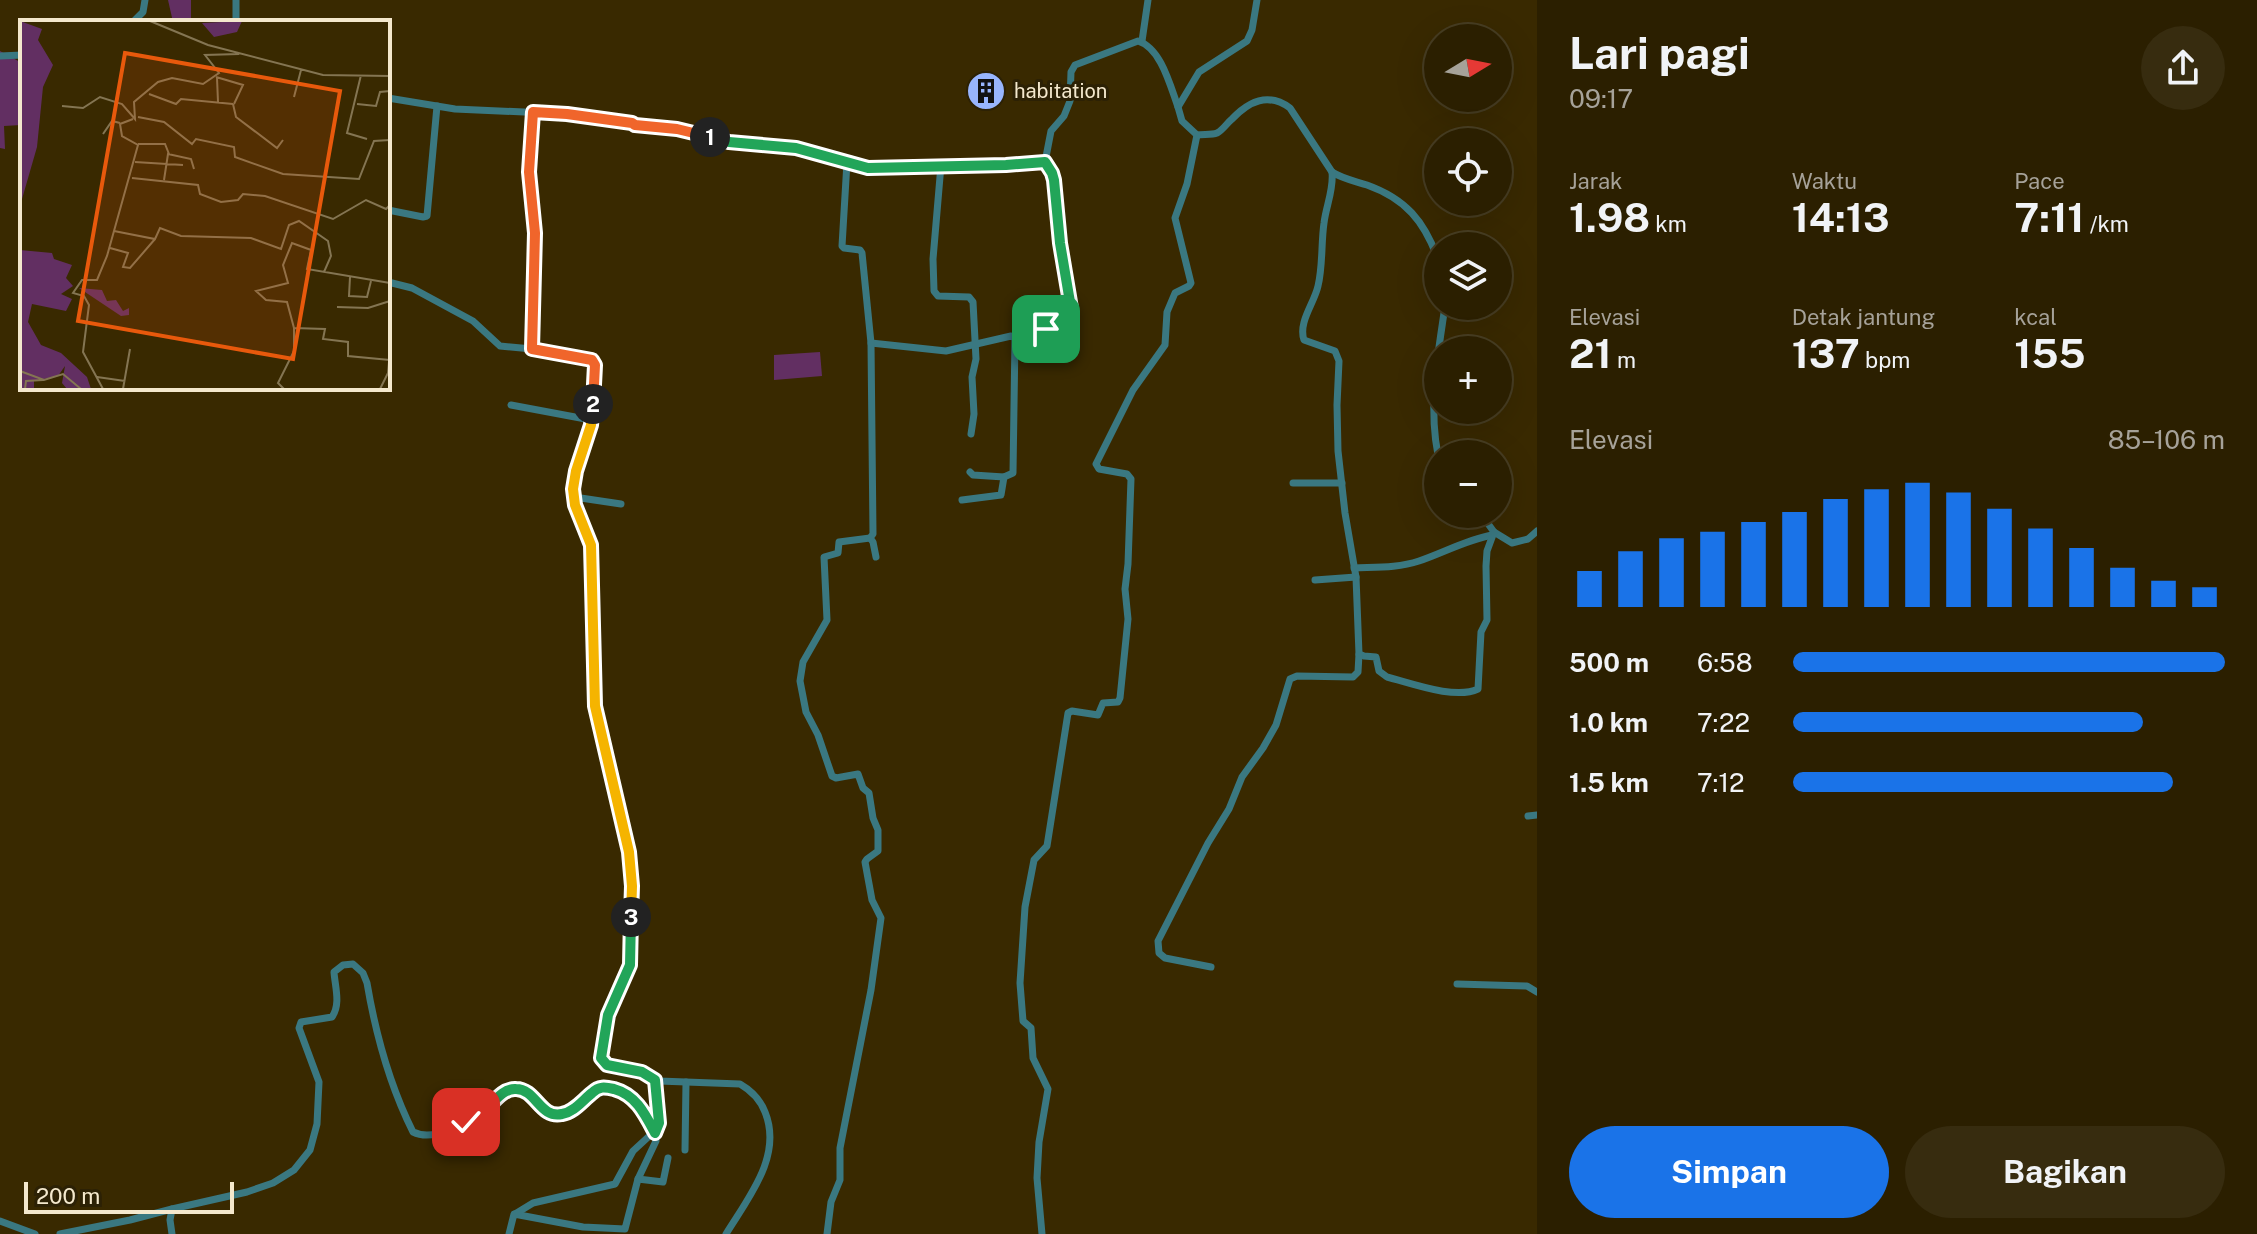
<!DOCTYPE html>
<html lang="id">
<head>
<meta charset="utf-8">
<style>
	:root { --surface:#2b1f00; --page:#372c0f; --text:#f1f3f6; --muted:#a6a299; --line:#473d22; --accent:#1a73e8 }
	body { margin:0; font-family:"Public Sans",sans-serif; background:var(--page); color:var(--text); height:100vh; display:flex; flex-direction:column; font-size:30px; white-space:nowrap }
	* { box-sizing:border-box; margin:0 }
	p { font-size:26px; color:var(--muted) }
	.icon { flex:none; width:44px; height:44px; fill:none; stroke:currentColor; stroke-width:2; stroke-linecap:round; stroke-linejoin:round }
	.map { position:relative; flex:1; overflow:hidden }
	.drawer { display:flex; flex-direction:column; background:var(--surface); width:720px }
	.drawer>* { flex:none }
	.needle { width:52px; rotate:80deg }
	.fabs { position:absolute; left:1424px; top:24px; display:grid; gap:16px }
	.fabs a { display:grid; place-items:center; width:88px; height:88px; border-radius:50%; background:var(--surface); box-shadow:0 8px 32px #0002,0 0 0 2px var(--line); font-size:40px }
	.scale { position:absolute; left:24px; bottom:20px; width:210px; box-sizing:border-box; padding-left:8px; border:4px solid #f4e8cd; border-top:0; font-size:22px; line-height:28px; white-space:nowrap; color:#f4e8cd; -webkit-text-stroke:6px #2c2105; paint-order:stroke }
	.pin { position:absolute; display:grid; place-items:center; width:68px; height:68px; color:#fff; margin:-34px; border-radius:16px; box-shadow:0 4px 12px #0006 }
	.km { position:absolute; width:40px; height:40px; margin:-20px; border-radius:50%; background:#222; color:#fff; font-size:22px; line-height:40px; text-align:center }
	.round { display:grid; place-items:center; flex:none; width:84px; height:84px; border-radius:42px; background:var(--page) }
	.headline { display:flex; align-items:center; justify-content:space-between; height:136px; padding:0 32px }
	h1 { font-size:44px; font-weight:700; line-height:60px }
	.metrics { display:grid; grid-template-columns:repeat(3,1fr); gap:12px; height:136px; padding:8px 32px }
	.metrics div { display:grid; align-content:center }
	.metrics b { font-size:40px; font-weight:700 }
	.metrics small { font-size:22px; font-weight:400 }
	.metrics p { font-size:22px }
	.chart { height:224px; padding:16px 32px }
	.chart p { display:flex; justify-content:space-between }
	.chart svg { width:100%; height:144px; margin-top:8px; stroke:var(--accent); stroke-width:6 }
	.primary-button { display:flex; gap:16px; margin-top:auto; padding:16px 32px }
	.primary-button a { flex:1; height:92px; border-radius:48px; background:var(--accent); color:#fff; font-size:32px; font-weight:700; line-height:92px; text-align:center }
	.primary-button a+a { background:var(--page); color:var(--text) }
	ul { padding:0 32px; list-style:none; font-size:26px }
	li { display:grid; grid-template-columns:128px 96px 1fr; align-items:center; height:60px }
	li i { height:20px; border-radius:10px; background:var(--accent) }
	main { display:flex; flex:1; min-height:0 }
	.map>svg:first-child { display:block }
	.green { fill:#622f62 }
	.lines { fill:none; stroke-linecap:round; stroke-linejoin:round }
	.street { stroke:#3a7881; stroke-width:7 }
	.split-1-casing { stroke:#fff; stroke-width:16 }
	.split-2-casing { stroke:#fff; stroke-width:16 }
	.split-3-casing { stroke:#fff; stroke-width:16 }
	.split-4-casing { stroke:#fff; stroke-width:16 }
	.split-1 { stroke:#22a559; stroke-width:10 }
	.split-2 { stroke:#f0652b; stroke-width:10 }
	.split-3 { stroke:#f5b400; stroke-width:10 }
	.split-4 { stroke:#22a559; stroke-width:10 }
	.labels { text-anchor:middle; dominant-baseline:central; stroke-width:6; stroke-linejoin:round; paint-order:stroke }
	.poi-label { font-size:20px; fill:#f4e8cd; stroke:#2c2105; text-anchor:start }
	.inset-road { fill:none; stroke:#847552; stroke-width:2 }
	.view { fill:#e8590c; fill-opacity:0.15; stroke:#e8590c; stroke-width:4 }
	.inset-edge { fill:none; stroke:#f4e8cd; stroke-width:4 }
</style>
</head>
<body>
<main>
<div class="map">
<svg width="1537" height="1234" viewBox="0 0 1537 1234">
	<rect width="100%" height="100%" fill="#392900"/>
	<g class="green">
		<polygon points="168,0 191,0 191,22 173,22"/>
		<polygon points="0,51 20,62 21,125 4,126 5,149 0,148"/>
		<polygon points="820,352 822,376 774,380 774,355"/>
	</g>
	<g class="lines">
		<g class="street">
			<polyline points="236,0 236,22"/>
			<path d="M1257,0L1252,30L1247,41L1199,72L1178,107L1182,121L1197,135C1203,134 1212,135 1217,133C1223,130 1227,123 1232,119C1249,101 1268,92 1290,108L1332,172C1343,179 1355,181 1367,185C1406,199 1424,221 1438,259"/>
			<polyline points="133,22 143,12 145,0"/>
			<polyline points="1142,41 1148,0"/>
			<polyline points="0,56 22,55"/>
			<path d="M388,98L455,109L567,114L632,123L635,125L677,129L729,142L796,148L868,168L1038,162H1045L1051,131L1064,116L1070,101L1071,72L1075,65L1138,41C1161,48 1170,85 1178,107"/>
			<path d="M533,112L529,172L535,233L532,349L591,359L595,365C594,383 595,403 591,421C586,443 573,465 573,488C573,512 589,531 592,554L595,706L629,852L632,886L630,965L608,1015L601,1058L607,1065L642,1072L659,1081L740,1084C752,1091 760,1099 765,1112C783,1156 748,1198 726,1234"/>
			<polyline points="941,165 933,259 934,291 938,296 969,297 973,302 976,359 972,377 974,414 971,434"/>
			<polyline points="388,210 423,217 427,216 437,106"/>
			<polyline points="388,282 412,288 473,321 500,346 532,349"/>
			<polyline points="871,343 946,351 1011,336 1015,338 1013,473 1004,477 1001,495 962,500"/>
			<polyline points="1016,347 1037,339 1045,330 1066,319 1071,312 1059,234 1054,180 1052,173 1045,162"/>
			<polyline points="511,405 591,420"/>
			<path d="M1438,455C1428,405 1438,355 1445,306"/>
			<polyline points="970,472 973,475 1004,477"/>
			<polyline points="1293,483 1342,483"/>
			<polyline points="574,497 621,504"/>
			<polyline points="1481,514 1494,532 1512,543 1528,539 1537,531"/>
			<polyline points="870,538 873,542 876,557"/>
			<path d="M1354,568C1376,567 1398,568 1419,561C1443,553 1466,540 1492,535"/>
			<polyline points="1315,580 1356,577"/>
			<path d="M1359,654L1364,656L1376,657L1379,671L1387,677C1411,683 1455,700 1478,689L1481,632L1487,620L1486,566L1487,551L1494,532"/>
			<polyline points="1528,816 1537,815"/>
			<path d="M1211,967L1165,958L1159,953L1158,941L1208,843L1229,809L1242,777L1263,748L1276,725L1290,679L1297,676L1353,677L1358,672L1359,654L1356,577L1345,513L1338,451L1337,405L1339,361L1335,351L1304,340C1298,322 1314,304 1318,286C1323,266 1321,243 1324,223C1326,206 1334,189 1332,172"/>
			<polyline points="1457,984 1527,986 1537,992"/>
			<polyline points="685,1150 686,1082"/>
			<polyline points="638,1179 663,1182 668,1158"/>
			<path d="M172,1209L247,1192L273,1183L294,1170L310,1150L317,1124L319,1082L299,1028L301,1022L332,1017C341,1004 335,987 334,972L343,965L353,964L363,973L367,983C376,1036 389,1084 413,1132C433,1142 464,1125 481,1113C492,1106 500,1095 512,1088C513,1088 523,1090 524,1090C538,1096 540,1114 558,1114C576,1115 583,1095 598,1088C624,1077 653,1120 656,1141L638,1179L625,1229L583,1227L514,1214L509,1234"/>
			<polyline points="515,1214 533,1203 615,1184 633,1151 658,1128 655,1080"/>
			<polyline points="0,1221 35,1234"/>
			<polyline points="60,1234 130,1220 172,1209 170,1220 172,1234"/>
			<polyline points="827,1234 831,1202 840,1180 840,1148 871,990 881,918 872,900 865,862 867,859 878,851 878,830 873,818 869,793 863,788 858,774 836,778 832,776 818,735 806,712 800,681 803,662 827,620 824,557 838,553 839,542 870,538 873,534 871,343 862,253 860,250 844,248 842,246 847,162"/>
			<polyline points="1042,1234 1037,1178 1039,1142 1048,1089 1033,1058 1031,1028 1023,1021 1020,983 1025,907 1034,860 1047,846 1068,713 1072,711 1098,715 1103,703 1118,702 1120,698 1128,619 1125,589 1128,564 1131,479 1127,474 1099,469 1096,464 1133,390 1165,345 1167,312 1175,293 1189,286 1191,283 1175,218 1187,184 1197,135"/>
		</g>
	</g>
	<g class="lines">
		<defs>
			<polyline id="split-1" points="710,137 729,142 796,148 868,168 1006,165 1045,162 1052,173 1054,180 1060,243 1071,308 1066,319 1046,329"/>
			<polyline id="split-2" points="593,404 595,365 592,360 532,349 535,233 529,172 533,112 567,114 632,123 635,125 677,129 710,137"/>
			<polyline id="split-3" points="593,404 591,425 576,471 573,489 575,505 591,545 595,706 629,852 632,886 631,917"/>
			<path id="split-4" d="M466,1122C471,1119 477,1116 482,1113C492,1105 502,1088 516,1089C536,1089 540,1119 562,1114C574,1112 582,1101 592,1093C599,1086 605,1087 614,1089C636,1095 645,1114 655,1133L659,1123L655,1080L642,1072L607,1065L601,1058L608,1015L630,965L631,917"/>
		</defs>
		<use href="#split-1" class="split-1-casing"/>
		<use href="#split-2" class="split-2-casing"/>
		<use href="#split-3" class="split-3-casing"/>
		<use href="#split-4" class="split-4-casing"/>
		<use href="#split-1" class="split-1"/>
		<use href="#split-2" class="split-2"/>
		<use href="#split-3" class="split-3"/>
		<use href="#split-4" class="split-4"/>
	</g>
	<defs>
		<symbol id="building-disc" viewBox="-11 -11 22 22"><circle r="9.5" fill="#98b5fd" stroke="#2c2105"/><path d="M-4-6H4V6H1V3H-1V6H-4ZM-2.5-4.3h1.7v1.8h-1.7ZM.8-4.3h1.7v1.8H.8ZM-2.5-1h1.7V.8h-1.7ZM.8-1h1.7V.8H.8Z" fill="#111"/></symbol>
	</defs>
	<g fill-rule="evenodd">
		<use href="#building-disc" x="964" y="69" width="44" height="44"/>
	</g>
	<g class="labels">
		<g class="poi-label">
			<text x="1014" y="91">habitation</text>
		</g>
	</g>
	<g transform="translate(20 20)">
		<rect width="370" height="370" fill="#392900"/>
		<path d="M0,1L22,9L18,20L33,45L23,67L17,127L0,186ZM222,1L217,12L194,17L182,3ZM0,230L32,233L34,239L52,245L46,258L53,266L41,274L52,279L46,291L12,284L8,302L21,325L41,333L67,357L71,369H47L42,363L45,346L38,356L14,361V369H0ZM59,268L82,270L87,281L96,280L103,291L109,288V295L101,296Z" fill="#622f62"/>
		<path class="inset-road" d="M130,1L188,25L303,55L370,56M341,55L327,113L347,119M196,57L223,65L214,84M197,58L198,82M129,74L156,84L161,79L213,84M274,77L281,50M213,84L216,97L257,128L263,120M337,84L356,86L360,72L370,71M42,86L63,88L80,77L102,84L115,99L114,82L138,62L152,58L183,64L199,53L185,35L219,34M118,97L144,102L172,124L176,119L214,127L215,137L263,154L339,159L354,121L370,120M83,114L92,101L100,103M118,124H145L149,134M115,142L163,145M112,158L178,165L180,174L201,182L218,180L223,174L245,176L313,199L346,180L366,189L370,185M144,160L148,134L171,139L174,149M94,211L135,219L140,208L161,216L231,218L261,229L269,205L279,201L308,221L311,236L304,252M90,228L108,233L103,247L110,248L135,219M330,257L329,276L347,277L351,261M317,287L348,288L370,281M274,308L267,282L246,280L236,271L268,263L263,245L272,223L291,230L287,249L370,263M0,351L24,360L43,354L61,369M77,357L105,361M5,369L6,361L23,360M83,369L63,332L69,285L64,276L53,273L62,260H77L87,236L118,125L102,116L100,104L113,99M103,369L110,329M264,369L258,363L274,331V308L305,309L303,319L328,322V336L370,340M360,369L368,353L370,330"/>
		<path class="view" d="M105,33L320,71L273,339L58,301Z"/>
		<rect width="370" height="370" class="inset-edge"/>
	</g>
</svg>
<div class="fabs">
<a><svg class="needle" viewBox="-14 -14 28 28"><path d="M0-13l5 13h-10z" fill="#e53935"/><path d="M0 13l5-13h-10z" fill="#a6a299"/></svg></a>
<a><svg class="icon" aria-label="locate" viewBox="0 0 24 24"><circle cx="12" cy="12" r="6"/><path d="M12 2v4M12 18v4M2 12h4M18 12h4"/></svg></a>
<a><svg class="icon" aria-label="layers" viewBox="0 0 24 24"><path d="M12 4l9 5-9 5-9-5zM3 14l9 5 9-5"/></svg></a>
<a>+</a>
<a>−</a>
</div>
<div class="scale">200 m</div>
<div class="pin" style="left:1046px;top:329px;background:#1e9e55"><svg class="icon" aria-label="arrive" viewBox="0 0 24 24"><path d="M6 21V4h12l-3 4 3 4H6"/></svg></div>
<div class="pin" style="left:466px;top:1122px;background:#d93025"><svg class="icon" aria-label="check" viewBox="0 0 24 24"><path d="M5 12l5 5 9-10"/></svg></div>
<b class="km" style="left:710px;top:137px">1</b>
<b class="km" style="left:593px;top:404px">2</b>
<b class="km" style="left:631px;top:917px">3</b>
</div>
<section class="drawer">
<div class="headline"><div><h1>Lari pagi</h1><p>09:17</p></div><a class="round"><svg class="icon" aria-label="share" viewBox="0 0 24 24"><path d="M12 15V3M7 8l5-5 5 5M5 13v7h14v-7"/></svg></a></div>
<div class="metrics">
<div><p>Jarak</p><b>1.98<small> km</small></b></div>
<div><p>Waktu</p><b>14:13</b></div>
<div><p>Pace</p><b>7:11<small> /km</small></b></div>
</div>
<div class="metrics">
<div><p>Elevasi</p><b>21<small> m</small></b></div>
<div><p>Detak jantung</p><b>137<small> bpm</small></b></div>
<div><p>kcal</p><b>155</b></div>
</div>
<div class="chart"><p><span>Elevasi</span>85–106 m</p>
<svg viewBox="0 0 160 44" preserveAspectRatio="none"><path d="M5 44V33M15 44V27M25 44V23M35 44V21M45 44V18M55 44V15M65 44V11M75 44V8M85 44V6M95 44V9M105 44V14M115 44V20M125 44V26M135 44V32M145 44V36M155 44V38"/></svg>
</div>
<ul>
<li><b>500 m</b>6:58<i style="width:100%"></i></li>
<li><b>1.0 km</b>7:22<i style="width:81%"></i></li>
<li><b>1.5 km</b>7:12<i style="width:88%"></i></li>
</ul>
<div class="primary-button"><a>Simpan</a><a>Bagikan</a></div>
</section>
</main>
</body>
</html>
